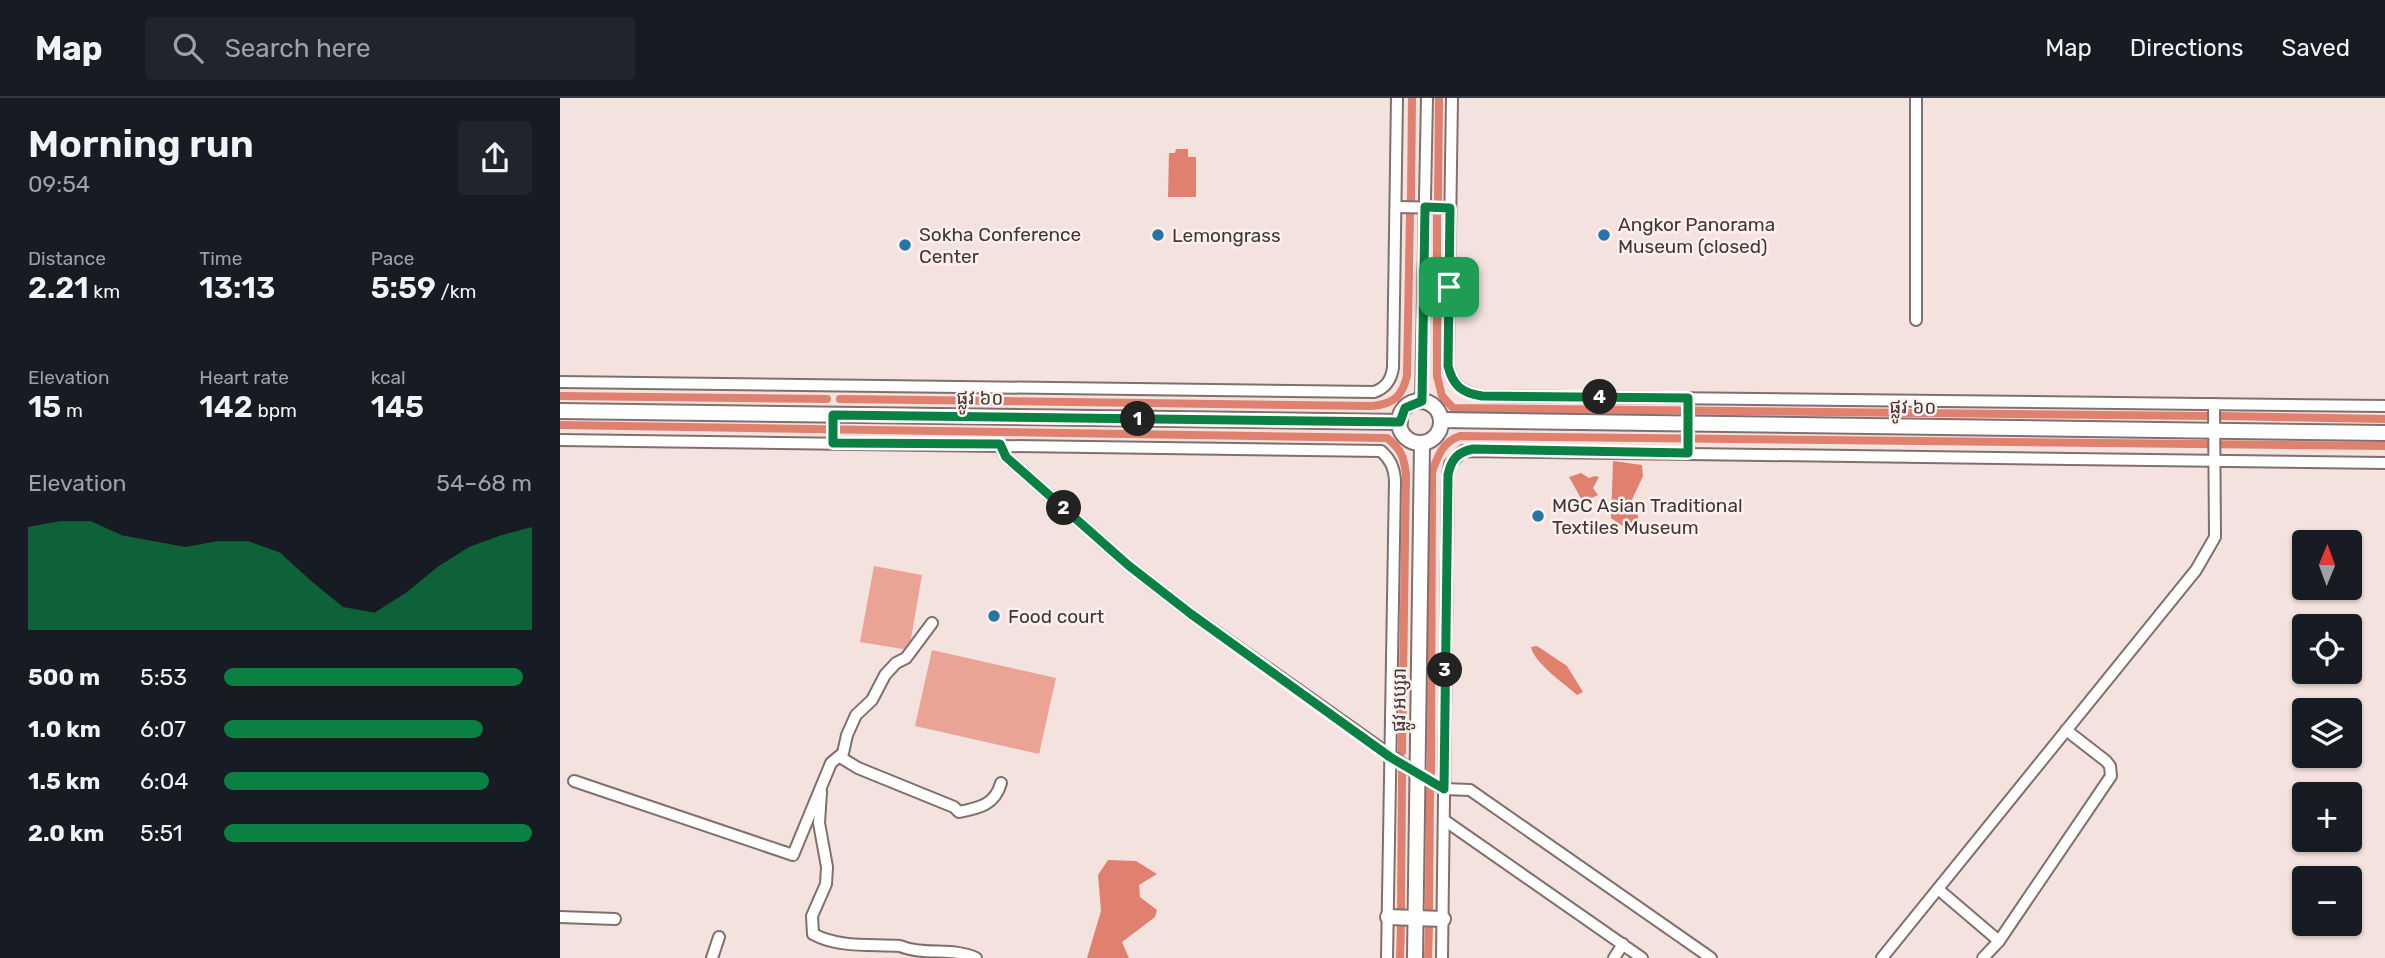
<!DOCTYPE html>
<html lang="en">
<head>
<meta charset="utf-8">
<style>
	:root { --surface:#171b24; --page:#20242c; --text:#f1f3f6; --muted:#9ea1a6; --line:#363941; --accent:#0b8043 }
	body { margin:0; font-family:Rubik,"Noto Sans Khmer",sans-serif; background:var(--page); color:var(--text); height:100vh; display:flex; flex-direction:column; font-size:26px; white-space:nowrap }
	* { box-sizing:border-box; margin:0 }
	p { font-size:23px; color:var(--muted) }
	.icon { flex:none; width:38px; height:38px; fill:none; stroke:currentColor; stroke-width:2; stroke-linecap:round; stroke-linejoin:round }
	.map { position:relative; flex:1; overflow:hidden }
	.sheet { display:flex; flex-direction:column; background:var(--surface); width:560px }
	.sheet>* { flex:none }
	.needle { width:46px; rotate:1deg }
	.controls { position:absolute; left:1732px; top:432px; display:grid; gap:14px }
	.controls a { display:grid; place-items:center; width:70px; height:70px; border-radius:7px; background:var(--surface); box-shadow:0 2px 5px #0004; font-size:35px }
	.pin { position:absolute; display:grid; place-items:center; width:60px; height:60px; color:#fff; margin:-30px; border-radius:14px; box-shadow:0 4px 10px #0006 }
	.km { position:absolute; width:35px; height:35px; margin:-18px; border-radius:50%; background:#222; color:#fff; font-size:19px; line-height:35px; text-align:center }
	.round { display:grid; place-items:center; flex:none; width:74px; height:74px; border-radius:7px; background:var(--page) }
	.headline { display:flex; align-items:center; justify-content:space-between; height:119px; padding:0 28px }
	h1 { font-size:38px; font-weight:600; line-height:52px }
	.figures { display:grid; grid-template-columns:repeat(3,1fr); gap:10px; height:119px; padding:7px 28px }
	.figures div { display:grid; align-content:center }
	.figures b { font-size:30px; font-weight:600 }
	.figures small { font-size:19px; font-weight:400 }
	.figures p { font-size:19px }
	.chart { height:196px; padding:14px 28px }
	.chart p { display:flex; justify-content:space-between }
	.chart svg { width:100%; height:126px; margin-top:7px; fill:var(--accent); opacity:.7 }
	ul { padding:0 28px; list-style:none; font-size:23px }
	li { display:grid; grid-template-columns:112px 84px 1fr; align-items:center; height:52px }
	li i { height:18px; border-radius:9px; background:var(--accent) }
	header { display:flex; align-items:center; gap:42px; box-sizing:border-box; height:98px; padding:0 35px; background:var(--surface); border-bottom:2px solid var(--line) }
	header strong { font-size:33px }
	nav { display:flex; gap:38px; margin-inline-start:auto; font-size:24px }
	.search { width:490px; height:63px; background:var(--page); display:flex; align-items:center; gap:18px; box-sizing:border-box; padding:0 24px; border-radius:7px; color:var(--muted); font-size:26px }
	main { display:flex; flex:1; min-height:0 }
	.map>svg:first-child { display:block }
	.green { fill:#eaa395 }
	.water { fill:#e0806e }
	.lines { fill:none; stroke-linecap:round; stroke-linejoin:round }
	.canal { stroke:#e0806e; stroke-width:8 }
	.minor-casing { stroke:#80706d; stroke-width:14 }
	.major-casing { stroke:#80706d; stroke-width:18 }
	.minor { stroke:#fff; stroke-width:10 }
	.major { stroke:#fff; stroke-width:14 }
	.route-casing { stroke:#fff; stroke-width:14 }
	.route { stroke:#0b8043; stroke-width:9 }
	.poi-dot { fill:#2775a7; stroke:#fff0ed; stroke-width:2.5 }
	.labels { text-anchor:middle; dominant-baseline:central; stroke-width:5; stroke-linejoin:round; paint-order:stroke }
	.poi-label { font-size:19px; fill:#3e3736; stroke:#fff0ed; text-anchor:start }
	.street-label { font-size:19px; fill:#3e3736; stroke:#fff0ed }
</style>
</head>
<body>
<header>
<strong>Map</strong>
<div class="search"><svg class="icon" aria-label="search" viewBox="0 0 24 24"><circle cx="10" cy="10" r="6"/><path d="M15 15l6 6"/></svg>Search here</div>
<nav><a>Map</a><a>Directions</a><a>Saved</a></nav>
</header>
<main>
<section class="sheet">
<div class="headline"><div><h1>Morning run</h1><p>09:54</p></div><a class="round"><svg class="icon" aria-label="share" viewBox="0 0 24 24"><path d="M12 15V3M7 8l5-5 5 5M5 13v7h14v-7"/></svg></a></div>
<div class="figures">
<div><p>Distance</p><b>2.21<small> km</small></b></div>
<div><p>Time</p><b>13:13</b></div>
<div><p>Pace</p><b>5:59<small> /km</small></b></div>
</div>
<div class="figures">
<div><p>Elevation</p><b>15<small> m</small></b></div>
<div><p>Heart rate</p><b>142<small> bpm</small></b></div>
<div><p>kcal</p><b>145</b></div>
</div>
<div class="chart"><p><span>Elevation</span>54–68 m</p>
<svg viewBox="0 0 160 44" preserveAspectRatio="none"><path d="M0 44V8L10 6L20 6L30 11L40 13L50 15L60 13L70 13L80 17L90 27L100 36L110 38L120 31L130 22L140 15L150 11L160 8V44z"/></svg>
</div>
<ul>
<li><b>500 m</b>5:53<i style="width:97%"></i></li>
<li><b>1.0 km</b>6:07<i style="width:84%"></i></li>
<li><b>1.5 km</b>6:04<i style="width:86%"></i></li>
<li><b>2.0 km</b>5:51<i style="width:100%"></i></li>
</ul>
</section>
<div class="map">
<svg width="1825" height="860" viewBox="0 0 1825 860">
	<rect width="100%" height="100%" fill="#f4e2de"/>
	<g class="green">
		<polygon points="314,468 362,477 349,552 300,544"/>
		<polygon points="372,552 496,580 479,656 355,628"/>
	</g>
	<g class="water">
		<polygon points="616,51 628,51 628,59 636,59 636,99 608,99 609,55 615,55"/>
		<polygon points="1053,363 1082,367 1083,378 1070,406 1078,411 1078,420 1067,431 1051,420"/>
		<polygon points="1021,375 1029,380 1035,378 1039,379 1033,390 1038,397 1023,404 1009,379"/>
		<path d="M977,548L1007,568L1023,594L1017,597C1005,586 974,565 971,549Z"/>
		<polygon points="548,762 576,763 597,776 579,787 580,799 597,812 595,819 562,844 569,860 527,860 541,813 538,777"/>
	</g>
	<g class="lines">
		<g class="canal">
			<polyline points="851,102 852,0"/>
			<polyline points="878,103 879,0"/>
			<polyline points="877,116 877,278 882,298 893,310 1647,318"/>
			<polyline points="0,298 267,301"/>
			<path d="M280,301L812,308C833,306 842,299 847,278L850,115"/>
			<polyline points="1660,318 1825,321"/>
			<path d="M0,327L827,340C841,351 844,359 846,376L842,654"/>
			<path d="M871,676L872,374C878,358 882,344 900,338L1825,348"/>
			<polyline points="869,813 870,691"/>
			<polyline points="841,814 842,674"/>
			<polyline points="840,860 841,826"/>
			<polyline points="868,860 869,828"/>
		</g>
		<defs>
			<g id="minor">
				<path d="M892,0L888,268C893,288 902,294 922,298L1825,308"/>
				<polyline points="836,109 890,110"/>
				<polyline points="1356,222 1356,0"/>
				<path d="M0,284L814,294C826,290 831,282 833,270L837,0"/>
				<polyline points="861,303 867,0"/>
				<path d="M0,342L821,353C830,361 834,369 835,382L827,860"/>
				<polyline points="273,345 273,317"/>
				<polyline points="440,347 446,359 568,467 631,516 857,676 884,691 910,692 1151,860"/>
				<polyline points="1128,355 1128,300"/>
				<path d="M280,659L298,670L394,709L399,714C419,710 435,707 441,685"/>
				<polyline points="14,683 233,757 271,665 283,655 287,637 296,617 312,602 325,577 336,565 346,560 372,525"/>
				<path d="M261,694L259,725L267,769L266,786L252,818L253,836C279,850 311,846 340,848C364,858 393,849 416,860"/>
				<polyline points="884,722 1082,860"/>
				<polyline points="1378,791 1439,843"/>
				<polyline points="0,819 55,821"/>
				<polyline points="152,860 159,839"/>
				<polyline points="882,860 888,377 890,366 903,353 1825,365"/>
				<polyline points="1054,860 1063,846"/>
				<polyline points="1322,860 1619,493 1636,472 1655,439 1654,306"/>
				<polyline points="1423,860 1439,843 1551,678 1550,668 1546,663 1506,632"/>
			</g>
			<g id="major">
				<circle cx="860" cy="324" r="21"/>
				<polyline points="0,313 840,324"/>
				<polyline points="881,322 1825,335"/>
				<polyline points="828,819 883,821"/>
				<polyline points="855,860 862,345"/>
			</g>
		</defs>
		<use href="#minor" class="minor-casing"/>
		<use href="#major" class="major-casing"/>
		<use href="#minor" class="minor"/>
		<use href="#major" class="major"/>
	</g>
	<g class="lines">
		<defs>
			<path id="route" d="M865,109L890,110L888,268C893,288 902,295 922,298L1128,300V355L913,351C897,354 891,362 888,377L884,691L830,659L631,516L568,467L446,359L440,346L273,345V317L840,324L845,310L862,303Z"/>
		</defs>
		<use href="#route" class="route-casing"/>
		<use href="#route" class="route"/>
	</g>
	<g class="poi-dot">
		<circle cx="598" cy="137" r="7"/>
		<circle cx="1044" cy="137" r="7"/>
		<circle cx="345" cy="147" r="7"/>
		<circle cx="978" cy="418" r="7"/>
		<circle cx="434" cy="518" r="7"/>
	</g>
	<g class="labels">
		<g class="poi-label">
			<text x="1058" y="126">Angkor Panorama<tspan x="1058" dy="22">Museum (closed)</tspan></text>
			<text x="359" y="136">Sokha Conference<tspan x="359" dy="22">Center</tspan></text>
			<text x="612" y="137">Lemongrass</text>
			<text x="992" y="407">MGC Asian Traditional<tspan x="992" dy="22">Textiles Museum</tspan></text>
			<text x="448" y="518">Food court</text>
		</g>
		<g class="street-label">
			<text transform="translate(420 300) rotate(1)">ផ្លូវ ៦០</text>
			<text transform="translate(1353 309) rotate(1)">ផ្លូវ ៦០</text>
			<text transform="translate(839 602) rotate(-89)">ផ្លូវ អប្សរា</text>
		</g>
	</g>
</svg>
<div class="controls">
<a><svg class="needle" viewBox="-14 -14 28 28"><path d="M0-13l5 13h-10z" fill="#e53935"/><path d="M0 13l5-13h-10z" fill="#9ea1a6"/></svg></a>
<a><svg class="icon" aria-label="locate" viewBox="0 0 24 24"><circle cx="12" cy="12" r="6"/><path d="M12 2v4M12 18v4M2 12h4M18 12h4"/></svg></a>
<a><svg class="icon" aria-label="layers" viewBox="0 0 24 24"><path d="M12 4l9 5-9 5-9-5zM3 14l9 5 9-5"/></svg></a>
<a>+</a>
<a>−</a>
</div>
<div class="pin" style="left:889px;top:189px;background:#1e9e55"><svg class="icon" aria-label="arrive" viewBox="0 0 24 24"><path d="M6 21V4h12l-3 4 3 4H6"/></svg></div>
<b class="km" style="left:578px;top:321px">1</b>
<b class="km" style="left:504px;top:410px">2</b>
<b class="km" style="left:885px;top:572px">3</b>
<b class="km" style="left:1040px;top:299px">4</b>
</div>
</main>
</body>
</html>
